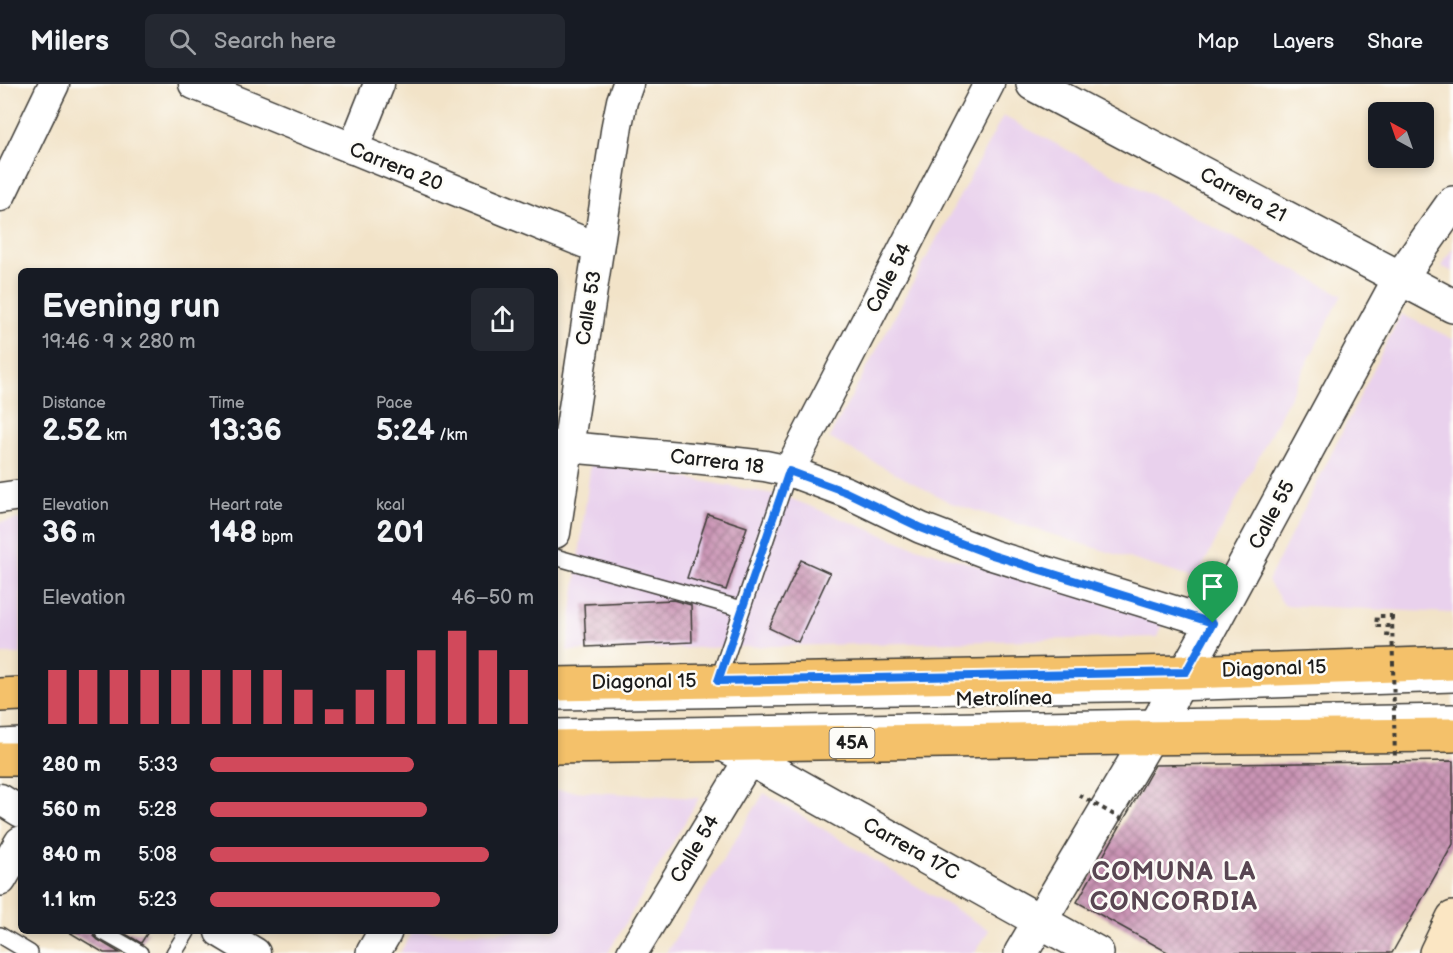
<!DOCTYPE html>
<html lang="en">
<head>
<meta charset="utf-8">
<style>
	:root { --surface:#171b24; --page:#242831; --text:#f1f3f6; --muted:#9ea1a6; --line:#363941; --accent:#d1495b }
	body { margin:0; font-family:"Balsamiq Sans",sans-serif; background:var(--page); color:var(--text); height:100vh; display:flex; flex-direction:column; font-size:22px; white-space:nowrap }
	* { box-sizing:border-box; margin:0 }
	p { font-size:20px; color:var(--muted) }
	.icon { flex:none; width:33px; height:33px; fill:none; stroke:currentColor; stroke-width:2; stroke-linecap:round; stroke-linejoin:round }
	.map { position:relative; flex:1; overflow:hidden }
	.panel { position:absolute; left:18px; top:184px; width:540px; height:666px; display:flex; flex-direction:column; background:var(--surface); border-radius:9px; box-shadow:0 3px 9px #0003 }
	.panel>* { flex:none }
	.needle { width:39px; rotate:320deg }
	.buttons { position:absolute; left:1368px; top:18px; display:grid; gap:12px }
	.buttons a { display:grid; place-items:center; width:66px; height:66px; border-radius:9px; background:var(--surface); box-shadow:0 3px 9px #0003; font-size:30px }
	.pin { position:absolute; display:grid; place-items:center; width:51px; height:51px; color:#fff; margin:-62px -26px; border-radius:50% 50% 50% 0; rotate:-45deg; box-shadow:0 0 6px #0007 }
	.pin .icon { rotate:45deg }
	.round { display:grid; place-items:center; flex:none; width:63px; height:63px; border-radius:9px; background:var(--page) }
	.head { display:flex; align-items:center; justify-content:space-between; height:102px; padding:0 24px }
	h1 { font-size:33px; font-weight:700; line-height:45px }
	.stats { display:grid; grid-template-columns:repeat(3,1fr); gap:9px; height:102px; padding:6px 24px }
	.stats div { display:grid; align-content:center }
	.stats b { font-size:30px; font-weight:700 }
	.stats small { font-size:16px; font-weight:400 }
	.stats p { font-size:16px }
	.chart { height:168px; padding:12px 24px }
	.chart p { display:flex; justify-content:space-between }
	.chart svg { width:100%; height:108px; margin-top:6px; stroke:var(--accent); stroke-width:6 }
	ul { padding:0 24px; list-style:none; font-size:20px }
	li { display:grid; grid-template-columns:96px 72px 1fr; align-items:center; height:45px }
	li i { height:15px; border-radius:8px; background:var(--accent) }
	header { display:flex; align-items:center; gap:36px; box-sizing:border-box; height:84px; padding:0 30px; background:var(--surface); border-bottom:2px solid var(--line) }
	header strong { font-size:28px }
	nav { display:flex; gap:33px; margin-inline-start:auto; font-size:21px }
	.search { width:420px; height:54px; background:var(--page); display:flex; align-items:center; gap:15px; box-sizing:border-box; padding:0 21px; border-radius:9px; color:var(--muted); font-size:22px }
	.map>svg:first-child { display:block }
	.built { fill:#e9d1ed }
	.building { fill:url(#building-cross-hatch) }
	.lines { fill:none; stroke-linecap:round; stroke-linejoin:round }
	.service-casing { stroke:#3c3a36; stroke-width:18 }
	.minor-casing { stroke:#3c3a36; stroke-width:33 }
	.tertiary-casing { stroke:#3c3a36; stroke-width:36 }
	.secondary-casing { stroke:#3c3a36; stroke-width:36 }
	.primary-casing { stroke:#3c3a36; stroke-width:36 }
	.path { stroke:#3c3a36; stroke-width:4; stroke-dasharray:4.5 4.5; stroke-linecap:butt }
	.service { stroke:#fff; stroke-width:15 }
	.minor { stroke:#fff; stroke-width:30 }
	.tertiary { stroke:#fff; stroke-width:33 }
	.secondary { stroke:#fbe6c3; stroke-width:33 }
	.primary { stroke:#f4c16a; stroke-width:33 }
	.path-bridge { stroke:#3c3a36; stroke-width:4; stroke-dasharray:4.5 4.5; stroke-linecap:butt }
	.route-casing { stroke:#fff; stroke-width:12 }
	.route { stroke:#1a73e8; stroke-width:8 }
	.labels { text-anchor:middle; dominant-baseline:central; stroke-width:5; stroke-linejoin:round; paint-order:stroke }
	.shield { fill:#fdfcf7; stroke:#605f5e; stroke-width:1.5 }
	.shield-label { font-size:18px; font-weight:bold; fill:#1c1c1c }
	.street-label { font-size:20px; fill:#1c1c1c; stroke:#fdfcf7 }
	.district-label { font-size:26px; font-weight:bold; letter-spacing:1.5px; fill:#594652; stroke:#fdfcf7 }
</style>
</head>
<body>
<header>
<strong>Milers</strong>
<div class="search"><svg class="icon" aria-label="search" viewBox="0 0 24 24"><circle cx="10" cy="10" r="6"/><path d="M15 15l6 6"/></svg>Search here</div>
<nav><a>Map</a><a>Layers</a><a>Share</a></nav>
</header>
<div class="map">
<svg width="1453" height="869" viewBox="0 0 1453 869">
	<defs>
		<pattern id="building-cross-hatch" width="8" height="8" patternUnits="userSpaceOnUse" patternTransform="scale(1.5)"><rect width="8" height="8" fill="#ca94b5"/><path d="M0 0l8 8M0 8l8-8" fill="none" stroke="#a37892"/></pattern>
	</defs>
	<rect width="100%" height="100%" fill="#fdfcf7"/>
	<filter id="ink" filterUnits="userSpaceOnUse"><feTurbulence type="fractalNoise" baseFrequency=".0167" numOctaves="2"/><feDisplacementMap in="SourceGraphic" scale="12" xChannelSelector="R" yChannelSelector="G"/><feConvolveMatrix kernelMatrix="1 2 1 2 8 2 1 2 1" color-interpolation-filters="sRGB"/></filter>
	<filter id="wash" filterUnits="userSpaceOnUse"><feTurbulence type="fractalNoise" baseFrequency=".008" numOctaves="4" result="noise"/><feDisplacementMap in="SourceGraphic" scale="24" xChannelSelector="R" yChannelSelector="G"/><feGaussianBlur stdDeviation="1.35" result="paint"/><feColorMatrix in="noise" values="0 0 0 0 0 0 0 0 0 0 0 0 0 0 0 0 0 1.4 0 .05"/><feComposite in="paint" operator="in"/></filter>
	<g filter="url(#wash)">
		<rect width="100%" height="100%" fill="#f2e3c8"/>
		<g class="built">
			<polygon points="1003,32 1342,211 1196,495 951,419 829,354"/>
			<polygon points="1453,164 1453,188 1441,182"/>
			<polygon points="1401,230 1453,255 1453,529 1284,521 1268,497"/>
			<polygon points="591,377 784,412 906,460 1163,537 1158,553 567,567"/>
			<polygon points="21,435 21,570 0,570 0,438"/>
			<polygon points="555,706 699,714 608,869 400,869 412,848 555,848"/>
			<polygon points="764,709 989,846 975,869 666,869"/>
		</g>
		<g id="blocks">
			<g class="building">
				<polygon points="708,430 747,443 726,506 687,494"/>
				<polygon points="801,476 830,489 798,558 769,544"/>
				<polygon points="673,516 691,521 692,558 586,563 584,520"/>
				<polygon points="1453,677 1453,760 1392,869 1169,869 1077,818 1155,681"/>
				<polygon points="69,848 93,848 94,852 98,856 120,869 104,869"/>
				<polygon points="122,848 148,848 141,859"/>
			</g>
		</g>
	</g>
	<g filter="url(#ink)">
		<use href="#blocks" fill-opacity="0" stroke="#3c3a36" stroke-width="1.5"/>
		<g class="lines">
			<defs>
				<g id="service">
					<polyline points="555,473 742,525"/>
					<polyline points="718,597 789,387"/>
					<polyline points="555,618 1174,609 1453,600"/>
					<polyline points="555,643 1453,628"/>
					<polyline points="0,653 21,652"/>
					<polyline points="103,848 140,869"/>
					<polyline points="0,851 30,869"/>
					<polyline points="174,869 187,848"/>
				</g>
				<g id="minor">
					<polyline points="194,0 598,164"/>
					<polyline points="353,65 379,0"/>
					<polyline points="0,112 54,0"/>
					<polyline points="555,362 703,375 765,382 789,387 846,408 921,444 992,471 1213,539"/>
					<polyline points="789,387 989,0"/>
					<polyline points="0,414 21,411"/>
					<polyline points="555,449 617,41 622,17 628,0"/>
					<polyline points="0,715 21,728"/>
					<polyline points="220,848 255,869"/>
					<polyline points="632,869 758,661"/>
				</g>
				<g id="tertiary">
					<polyline points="1033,0 1453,222"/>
					<polyline points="725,661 1097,869"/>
					<polyline points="0,795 21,759"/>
					<polyline points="373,869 385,848"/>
					<polyline points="1021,869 1149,654 1213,539 1400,194 1453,119"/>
				</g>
				<polyline id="secondary" points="1436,869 1453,834"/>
				<g id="primary">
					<polyline points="555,600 1186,588 1453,579"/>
					<polyline points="0,611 21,610"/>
					<polyline points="555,663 1131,654 1453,651"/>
					<polyline points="0,675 21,675"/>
				</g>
			</defs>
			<use href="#service" class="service-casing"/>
			<use href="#minor" class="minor-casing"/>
			<use href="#tertiary" class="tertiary-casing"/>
			<use href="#secondary" class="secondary-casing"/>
			<use href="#primary" class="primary-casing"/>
			<polyline class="path" points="1387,553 1388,542 1376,542 1377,532 1392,532"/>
			<use href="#service" class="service"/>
			<use href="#minor" class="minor"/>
			<use href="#tertiary" class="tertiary"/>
			<use href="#secondary" class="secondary"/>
			<use href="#primary" class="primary"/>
			<g class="path-bridge">
				<polyline points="1392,532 1395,678"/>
				<polyline points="1079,711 1123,736"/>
			</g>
		</g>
	</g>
	<g class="lines" filter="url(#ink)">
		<defs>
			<polygon id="route" points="789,387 846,408 921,444 992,471 1213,539 1186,588 718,597"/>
		</defs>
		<use href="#route" class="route-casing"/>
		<use href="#route" class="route"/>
	</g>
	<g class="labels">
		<rect class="shield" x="829.5" y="644" width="45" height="30" rx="4.5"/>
		<g class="shield-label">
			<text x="852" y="659">45A</text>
		</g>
		<g class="street-label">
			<text transform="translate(396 83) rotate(22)">Carrera 20</text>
			<text transform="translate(1243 111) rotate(28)">Carrera 21</text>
			<text transform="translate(889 194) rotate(-63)">Calle 54</text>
			<text transform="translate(589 224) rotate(-81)">Calle 53</text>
			<text transform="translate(717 378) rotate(7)">Carrera 18</text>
			<text transform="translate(1272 431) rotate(-62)">Calle 55</text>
			<text transform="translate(1274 585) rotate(-2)">Diagonal 15</text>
			<text transform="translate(644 598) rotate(-1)">Diagonal 15</text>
			<text transform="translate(1004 615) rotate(-1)">Metrolínea</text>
			<text transform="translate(695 765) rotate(-59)">Calle 54</text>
			<text transform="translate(911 765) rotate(29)">Carrera 17C</text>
		</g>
		<g class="district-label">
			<text x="1174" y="788">COMUNA LA<tspan x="1174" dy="30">CONCORDIA</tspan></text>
		</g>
	</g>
</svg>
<div class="buttons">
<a><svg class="needle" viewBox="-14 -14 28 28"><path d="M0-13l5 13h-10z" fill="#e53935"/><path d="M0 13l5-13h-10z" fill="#9ea1a6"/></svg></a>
</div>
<div class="pin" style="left:1213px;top:539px;background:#1e9e55"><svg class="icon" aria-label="arrive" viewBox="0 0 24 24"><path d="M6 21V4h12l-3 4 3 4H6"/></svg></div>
<section class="panel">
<div class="head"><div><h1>Evening run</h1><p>19:46 · 9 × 280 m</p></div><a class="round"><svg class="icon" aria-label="share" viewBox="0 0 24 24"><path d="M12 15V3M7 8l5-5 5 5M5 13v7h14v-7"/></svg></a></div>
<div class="stats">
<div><p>Distance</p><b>2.52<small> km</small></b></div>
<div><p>Time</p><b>13:36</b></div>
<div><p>Pace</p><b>5:24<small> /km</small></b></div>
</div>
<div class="stats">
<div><p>Elevation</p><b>36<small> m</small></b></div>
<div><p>Heart rate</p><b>148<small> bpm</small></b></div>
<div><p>kcal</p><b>201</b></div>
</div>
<div class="chart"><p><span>Elevation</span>46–50 m</p>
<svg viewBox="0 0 160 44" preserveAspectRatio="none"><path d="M5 44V22M15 44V22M25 44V22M35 44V22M45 44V22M55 44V22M65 44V22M75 44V22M85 44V30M95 44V38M105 44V30M115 44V22M125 44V14M135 44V6M145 44V14M155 44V22"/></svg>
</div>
<ul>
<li><b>280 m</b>5:33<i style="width:63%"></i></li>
<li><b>560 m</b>5:28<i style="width:67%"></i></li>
<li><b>840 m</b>5:08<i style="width:86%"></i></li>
<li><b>1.1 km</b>5:23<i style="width:71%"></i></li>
</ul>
</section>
</div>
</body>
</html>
